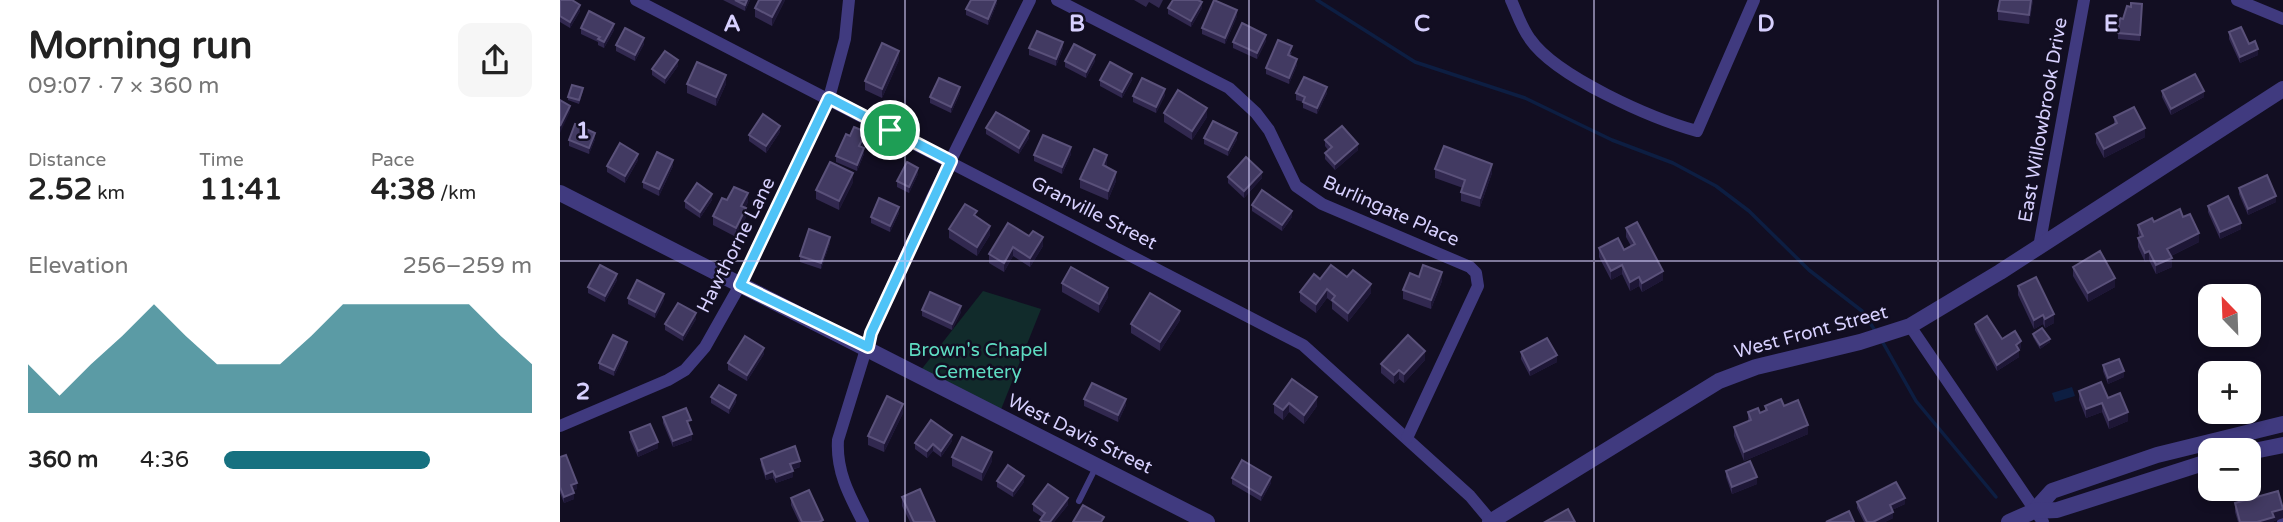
<!DOCTYPE html>
<html lang="en">
<head>
<meta charset="utf-8">
<style>
	:root { --surface:#fff; --page:#f6f6f6; --text:#222; --muted:#767676; --accent:#167180 }
	body { margin:0; font-family:"Varela Round",sans-serif; background:var(--page); color:var(--text); height:100vh; display:flex; flex-direction:column; font-size:26px; white-space:nowrap }
	* { box-sizing:border-box; margin:0 }
	p { font-size:23px; color:var(--muted) }
	.icon { flex:none; width:38px; height:38px; fill:none; stroke:currentColor; stroke-width:2; stroke-linecap:round; stroke-linejoin:round }
	.map { position:relative; flex:1; overflow:hidden }
	.side { display:flex; flex-direction:column; background:var(--surface); width:560px }
	.side>* { flex:none }
	.needle { width:46px; rotate:337deg }
	.fabs { position:absolute; left:1638px; top:284px; display:grid; gap:14px }
	.fabs a { display:grid; place-items:center; width:63px; height:63px; border-radius:14px; background:var(--surface); box-shadow:0 4px 10px #0003; font-size:35px }
	.pin { position:absolute; display:grid; place-items:center; width:60px; height:60px; color:#fff; margin:-30px; border:4px solid #fff; border-radius:50%; box-shadow:0 2px 7px #0007 }
	.round { display:grid; place-items:center; flex:none; width:74px; height:74px; border-radius:14px; background:var(--page) }
	.headline { display:flex; align-items:center; justify-content:space-between; height:119px; padding:0 28px }
	h1 { font-size:38px; font-weight:700; line-height:52px }
	.metrics { display:grid; grid-template-columns:repeat(3,1fr); gap:10px; height:119px; padding:7px 28px }
	.metrics div { display:grid; align-content:center }
	.metrics b { font-size:30px; font-weight:700 }
	.metrics small { font-size:19px; font-weight:400 }
	.metrics p { font-size:19px }
	.chart { height:196px; padding:14px 28px }
	.chart p { display:flex; justify-content:space-between }
	.chart svg { width:100%; height:126px; margin-top:7px; fill:var(--accent); opacity:.7 }
	ul { padding:0 28px; list-style:none; font-size:23px }
	li { display:grid; grid-template-columns:112px 84px 1fr; align-items:center; height:52px }
	li i { height:18px; border-radius:9px; background:var(--accent) }
	main { display:flex; flex:1; min-height:0 }
	.map>svg:first-child { display:block }
	.green { fill:#112b2b }
	.water { fill:#0d1e42 }
	.lines { fill:none; stroke-linecap:round; stroke-linejoin:round }
	.stream { stroke:#0d1e42; stroke-width:3.5 }
	.service { stroke:#403a7f; stroke-width:6 }
	.minor { stroke:#403a7f; stroke-width:12 }
	.tertiary { stroke:#403a7f; stroke-width:16 }
	.wall { fill:#31284f }
	.shaded-wall { fill:#1d1635 }
	.building { fill:#423a62; stroke:#5a517a; stroke-width:2 }
	.route-casing { stroke:#fff; stroke-width:14 }
	.route { stroke:#4fc3f7; stroke-width:9 }
	.grid { fill:none; stroke:#d7d0fe; stroke-width:2; stroke-opacity:0.55 }
	.labels { text-anchor:middle; dominant-baseline:central; stroke-width:5; stroke-linejoin:round; paint-order:stroke }
	.street-label { font-size:19px; fill:#d7d0fe; stroke:#120e22 }
	.park-label { font-size:19px; fill:#5edcc2; stroke:#120e22 }
	.grid-label { font-size:23px; text-anchor:middle; font-weight:bold; fill:#d7d0fe; stroke:#120e22; stroke-width:5; stroke-linejoin:round; paint-order:stroke }
</style>
</head>
<body>
<main>
<section class="side">
<div class="headline"><div><h1>Morning run</h1><p>09:07 · 7 × 360 m</p></div><a class="round"><svg class="icon" aria-label="share" viewBox="0 0 24 24"><path d="M12 15V3M7 8l5-5 5 5M5 13v7h14v-7"/></svg></a></div>
<div class="metrics">
<div><p>Distance</p><b>2.52<small> km</small></b></div>
<div><p>Time</p><b>11:41</b></div>
<div><p>Pace</p><b>4:38<small> /km</small></b></div>
</div>
<div class="chart"><p><span>Elevation</span>256–259 m</p>
<svg viewBox="0 0 160 44" preserveAspectRatio="none"><path d="M0 44V27L10 38L20 27L30 17L40 6L50 17L60 27L70 27L80 27L90 17L100 6L110 6L120 6L130 6L140 6L150 17L160 27V44z"/></svg>
</div>
<ul>
<li><b>360 m</b>4:36<i style="width:67%"></i></li>
</ul>
</section>
<div class="map">
<svg width="1723" height="522" viewBox="0 0 1723 522">
	<rect width="100%" height="100%" fill="#120e22"/>
	<polygon class="green" points="423,291 481,309 438,417 357,375"/>
	<polygon class="water" points="1512,387 1515,396 1495,402 1492,393"/>
	<g class="lines">
		<g class="stream">
			<polyline points="757,0 855,62 965,98 1052,140 1113,163 1156,186 1189,211 1249,270 1302,311 1316,332"/>
			<polyline points="1322,341 1356,401 1436,497"/>
		</g>
		<g class="service">
			<polyline points="519,501 536,467"/>
			<polyline points="1720,522 1723,519"/>
		</g>
		<g class="minor">
			<polyline points="76,0 743,345 910,496 931,521"/>
			<polyline points="497,0 669,88 696,113 709,130 736,186 762,204 910,267 916,273 918,286 847,438"/>
			<path d="M951,0C957,13 961,27 970,39C996,77 1093,119 1137,131L1194,0"/>
			<polyline points="1677,0 1723,19"/>
			<polyline points="1479,247 1524,0"/>
			<polyline points="1350,326 1483,522"/>
			<polyline points="0,426 108,380 125,370 145,347 180,285 269,98 285,39 289,0"/>
			<path d="M303,522C289,495 276,471 278,440L311,333L372,198L470,0"/>
		</g>
		<g class="tertiary">
			<polyline points="0,193 647,522"/>
			<polyline points="1689,452 1723,445"/>
			<polyline points="1474,511 1492,491 1597,455 1723,424"/>
			<polyline points="930,522 1159,381 1196,367 1300,342 1350,326 1440,272 1723,89"/>
			<polyline points="1449,522 1474,511 1497,510 1650,461"/>
		</g>
	</g>
	<g class="wall">
		<polygon points="0,0 20,11 10,28 0,22"/>
		<polygon points="163,0 190,0 185,11"/>
		<polygon points="199,0 225,0 212,26 195,17 195,8"/>
		<polygon points="437,0 437,3 428,25 406,15 406,9"/>
		<polygon points="574,0 603,0 599,8 589,2 586,7"/>
		<polygon points="1473,0 1469,24 1438,20 1438,11"/>
		<polygon points="1582,4 1580,41 1558,39 1558,33 1563,19"/>
		<polygon points="608,8 642,8 631,27 608,14"/>
		<polygon points="677,16 665,44 642,34 642,28"/>
		<polygon points="21,28 54,30 44,48 38,45 38,42 21,34"/>
		<polygon points="1669,32 1689,44 1698,55 1680,63 1669,39"/>
		<polygon points="706,41 697,59 673,48 673,42"/>
		<polygon points="84,44 75,61 56,51 56,45"/>
		<polygon points="469,48 503,48 496,66 469,55"/>
		<polygon points="732,52 730,56 737,65 729,84 706,74 706,68"/>
		<polygon points="339,60 322,98 305,90 305,81"/>
		<polygon points="505,61 535,61 526,78 505,67"/>
		<polygon points="118,66 105,84 92,75 92,69"/>
		<polygon points="540,80 572,80 562,98 540,86"/>
		<polygon points="127,84 166,84 156,106 127,93"/>
		<polygon points="23,91 19,104 8,100 8,97"/>
		<polygon points="1602,91 1644,97 1611,115 1602,97"/>
		<polygon points="400,93 391,113 370,103 370,97"/>
		<polygon points="736,93 767,93 757,114 743,108 743,102 736,100"/>
		<polygon points="605,95 596,113 573,102 573,96"/>
		<polygon points="604,113 647,117 632,140 604,122"/>
		<polygon points="1554,117 1585,137 1544,158 1536,143 1536,134 1554,125"/>
		<polygon points="426,128 469,138 459,154 426,134"/>
		<polygon points="220,132 206,153 189,141 189,135"/>
		<polygon points="290,136 306,138 302,147 304,154 297,171 276,162 276,156"/>
		<polygon points="644,138 677,139 668,156 644,144"/>
		<polygon points="35,139 29,154 9,146 9,140"/>
		<polygon points="765,140 798,150 775,170 765,159 765,153 768,150 765,146"/>
		<polygon points="511,154 502,174 474,161 474,155"/>
		<polygon points="78,160 65,183 47,172 47,166"/>
		<polygon points="547,164 546,167 556,181 548,200 520,188 520,179"/>
		<polygon points="113,166 99,196 83,188 83,182"/>
		<polygon points="875,169 932,173 920,207 901,201 901,192 903,188 875,178"/>
		<polygon points="358,174 349,193 337,187 337,181"/>
		<polygon points="668,177 702,178 684,198 668,183"/>
		<polygon points="293,182 279,210 256,199 256,190"/>
		<polygon points="1679,188 1716,202 1688,215 1679,194"/>
		<polygon points="152,200 140,218 125,208 125,201"/>
		<polygon points="167,200 188,202 185,208 186,217 176,237 153,225 153,216"/>
		<polygon points="692,205 732,217 722,231 692,211"/>
		<polygon points="1648,206 1681,229 1660,239 1648,212"/>
		<polygon points="339,213 330,232 311,223 311,217"/>
		<polygon points="417,217 430,235 417,256 389,238 389,229"/>
		<polygon points="1594,222 1639,242 1611,256 1612,267 1596,274 1589,260 1585,262 1578,247 1578,238 1580,237 1578,234 1578,225"/>
		<polygon points="1066,228 1103,280 1082,292 1079,286 1070,291 1062,274 1051,280 1039,257 1039,248 1064,250 1071,246 1066,237"/>
		<polygon points="469,236 483,246 470,267 453,256 444,272 429,263 429,254"/>
		<polygon points="270,243 261,269 240,262 240,256"/>
		<polygon points="1513,267 1555,287 1528,302 1513,276"/>
		<polygon points="787,277 811,293 788,322 772,309 772,302 767,298 756,313 740,301 740,292"/>
		<polygon points="859,277 882,281 871,309 843,299 843,290"/>
		<polygon points="57,280 45,302 28,293 28,287"/>
		<polygon points="502,283 548,297 539,313 502,292"/>
		<polygon points="1458,286 1494,323 1485,328 1483,324 1474,329 1458,295"/>
		<polygon points="68,298 104,300 95,318 68,304"/>
		<polygon points="362,310 401,312 392,330 362,316"/>
		<polygon points="136,319 123,341 105,330 105,324"/>
		<polygon points="620,320 600,351 571,333 571,324"/>
		<polygon points="1415,324 1442,339 1461,348 1459,349 1459,357 1437,371 1415,330"/>
		<polygon points="1473,334 1490,342 1480,349 1473,337"/>
		<polygon points="67,348 54,376 39,369 39,363"/>
		<polygon points="961,352 997,362 970,376 961,359"/>
		<polygon points="204,354 187,381 168,370 168,363"/>
		<polygon points="865,360 844,383 839,379 834,384 821,373 821,364"/>
		<polygon points="1543,365 1564,377 1548,384 1543,371"/>
		<polygon points="732,379 757,406 744,424 729,412 723,420 714,413 714,404"/>
		<polygon points="1519,391 1548,398 1568,421 1549,429 1542,412 1526,418 1519,400"/>
		<polygon points="151,397 176,402 169,414 151,403"/>
		<polygon points="524,399 566,405 558,422 524,406"/>
		<polygon points="1205,406 1224,406 1248,434 1184,461 1174,436 1174,427 1188,421 1188,412 1200,413 1205,411"/>
		<polygon points="343,413 324,452 308,445 308,436"/>
		<polygon points="103,417 131,426 129,426 132,440 113,447 103,423"/>
		<polygon points="70,432 98,448 78,457 70,439"/>
		<polygon points="392,441 381,457 373,451 367,458 355,449 355,443"/>
		<polygon points="0,457 17,489 13,490 14,499 4,503 0,493"/>
		<polygon points="392,457 432,461 422,481 392,466"/>
		<polygon points="201,459 240,467 232,470 233,477 216,483 213,478 206,480 201,465"/>
		<polygon points="1166,471 1197,484 1172,494 1166,477"/>
		<polygon points="672,478 711,483 701,501 672,484"/>
		<polygon points="437,481 464,482 453,497 437,487"/>
		<polygon points="342,497 375,522 350,522 342,506"/>
		<polygon points="231,498 263,522 239,522 231,505"/>
		<polygon points="1297,502 1345,504 1332,510 1333,518 1325,522 1304,522 1297,508"/>
		<polygon points="1675,503 1723,518 1714,521 1714,522 1678,522 1675,512"/>
		<polygon points="473,504 508,505 494,522 480,522 482,517 473,511"/>
	</g>
	<g class="shaded-wall">
		<polygon points="187,0 190,0 185,11 185,5"/>
		<polygon points="221,0 225,0 212,26 212,17"/>
		<polygon points="436,0 437,0 437,3 428,25 428,19"/>
		<polygon points="1471,0 1473,0 1469,24 1469,15"/>
		<polygon points="642,2 642,8 631,27 631,21"/>
		<polygon points="20,5 20,11 10,28 10,22"/>
		<polygon points="677,10 677,16 665,44 665,38"/>
		<polygon points="54,24 54,30 44,48 44,42"/>
		<polygon points="706,35 706,41 697,59 697,53"/>
		<polygon points="84,38 84,44 75,61 75,55"/>
		<polygon points="503,42 503,48 496,66 496,59"/>
		<polygon points="1698,49 1698,55 1680,63 1680,57"/>
		<polygon points="339,51 339,60 322,98 322,89"/>
		<polygon points="535,55 535,61 526,78 526,72"/>
		<polygon points="737,59 737,65 729,84 729,78"/>
		<polygon points="118,60 118,66 105,84 105,78"/>
		<polygon points="572,74 572,80 562,98 562,92"/>
		<polygon points="166,75 166,84 156,106 156,97"/>
		<polygon points="400,87 400,93 391,113 391,107"/>
		<polygon points="767,87 767,93 757,114 757,108"/>
		<polygon points="605,89 605,95 596,113 596,107"/>
		<polygon points="1644,91 1644,97 1611,115 1611,109"/>
		<polygon points="10,106 10,112 0,133 0,126"/>
		<polygon points="647,108 647,117 632,140 632,131"/>
		<polygon points="220,126 220,132 206,153 206,146"/>
		<polygon points="1585,128 1585,137 1544,158 1544,149"/>
		<polygon points="469,131 469,138 459,154 459,148"/>
		<polygon points="306,132 306,138 299,152 299,146"/>
		<polygon points="35,133 35,139 29,154 29,148"/>
		<polygon points="677,133 677,139 668,156 668,150"/>
		<polygon points="798,144 798,150 775,170 775,164"/>
		<polygon points="511,147 511,154 502,174 502,167"/>
		<polygon points="304,148 304,154 297,171 297,165"/>
		<polygon points="78,154 78,160 65,183 65,176"/>
		<polygon points="547,155 547,164 543,174 543,165"/>
		<polygon points="113,160 113,166 99,196 99,189"/>
		<polygon points="932,164 932,173 920,207 920,198"/>
		<polygon points="358,168 358,174 349,193 349,187"/>
		<polygon points="556,172 556,181 548,200 548,191"/>
		<polygon points="702,172 702,178 684,198 684,191"/>
		<polygon points="293,173 293,182 279,210 279,201"/>
		<polygon points="188,193 188,202 181,215 181,206"/>
		<polygon points="152,194 152,200 140,218 140,212"/>
		<polygon points="1716,196 1716,202 1688,215 1688,209"/>
		<polygon points="339,207 339,213 330,232 330,226"/>
		<polygon points="186,208 186,217 176,237 176,228"/>
		<polygon points="732,211 732,217 722,231 722,225"/>
		<polygon points="1681,223 1681,229 1660,239 1660,232"/>
		<polygon points="430,226 430,235 417,256 417,247"/>
		<polygon points="1639,233 1639,242 1607,258 1607,249"/>
		<polygon points="270,237 270,243 261,269 261,263"/>
		<polygon points="483,237 483,246 470,267 470,258"/>
		<polygon points="453,247 453,256 444,272 444,263"/>
		<polygon points="1589,251 1589,260 1585,262 1585,253"/>
		<polygon points="1612,258 1612,267 1596,274 1596,265"/>
		<polygon points="1062,265 1062,274 1051,280 1051,271"/>
		<polygon points="1103,271 1103,280 1082,292 1082,283"/>
		<polygon points="882,272 882,281 871,309 871,300"/>
		<polygon points="57,274 57,280 45,302 45,296"/>
		<polygon points="1079,277 1079,286 1070,291 1070,282"/>
		<polygon points="1555,278 1555,287 1528,302 1528,293"/>
		<polygon points="811,284 811,293 788,322 788,313"/>
		<polygon points="548,288 548,297 539,313 539,304"/>
		<polygon points="767,289 767,298 756,313 756,304"/>
		<polygon points="104,294 104,300 95,318 95,312"/>
		<polygon points="401,306 401,312 392,330 392,324"/>
		<polygon points="620,311 620,320 600,351 600,342"/>
		<polygon points="136,313 136,319 123,341 123,335"/>
		<polygon points="1494,314 1494,323 1485,328 1485,319"/>
		<polygon points="1483,315 1483,324 1474,329 1474,320"/>
		<polygon points="1490,339 1490,342 1480,349 1480,345"/>
		<polygon points="1461,341 1461,348 1456,351 1456,345"/>
		<polygon points="67,342 67,348 54,376 54,370"/>
		<polygon points="204,348 204,354 187,381 187,375"/>
		<polygon points="1459,350 1459,357 1437,371 1437,365"/>
		<polygon points="865,351 865,360 844,383 844,374"/>
		<polygon points="997,355 997,362 970,376 970,370"/>
		<polygon points="839,370 839,379 834,384 834,375"/>
		<polygon points="1564,371 1564,377 1548,384 1548,378"/>
		<polygon points="176,395 176,402 169,414 169,408"/>
		<polygon points="757,397 757,406 744,424 744,415"/>
		<polygon points="566,399 566,405 558,422 558,415"/>
		<polygon points="729,403 729,412 723,420 723,410"/>
		<polygon points="1542,403 1542,412 1526,418 1526,409"/>
		<polygon points="343,404 343,413 324,452 324,443"/>
		<polygon points="1568,412 1568,421 1549,429 1549,420"/>
		<polygon points="1248,425 1248,434 1184,461 1184,452"/>
		<polygon points="132,434 132,440 113,447 113,441"/>
		<polygon points="392,435 392,441 381,457 381,451"/>
		<polygon points="98,442 98,448 78,457 78,451"/>
		<polygon points="373,444 373,451 367,458 367,451"/>
		<polygon points="432,452 432,461 422,481 422,472"/>
		<polygon points="240,461 240,467 230,470 230,464"/>
		<polygon points="213,471 213,478 206,480 206,474"/>
		<polygon points="233,471 233,477 216,483 216,477"/>
		<polygon points="464,476 464,482 453,497 453,491"/>
		<polygon points="711,477 711,483 701,501 701,495"/>
		<polygon points="1197,477 1197,484 1172,494 1172,487"/>
		<polygon points="17,483 17,489 11,491 11,485"/>
		<polygon points="14,493 14,499 4,503 4,497"/>
		<polygon points="508,498 508,505 494,522 490,522"/>
		<polygon points="1345,498 1345,504 1330,511 1330,505"/>
		<polygon points="1723,509 1723,518 1714,521 1714,522 1697,522 1712,512"/>
		<polygon points="1333,512 1333,518 1325,522 1313,522"/>
	</g>
	<g class="building">
		<polygon points="0,0 12,0 20,5 10,22 0,16"/>
		<polygon points="175,0 187,0 185,5"/>
		<polygon points="199,0 221,0 212,17 195,8"/>
		<polygon points="411,0 436,0 428,19 406,9"/>
		<polygon points="613,0 638,0 642,2 631,21 608,8"/>
		<polygon points="654,0 677,10 665,38 642,28"/>
		<polygon points="1440,0 1471,0 1469,15 1438,11"/>
		<polygon points="1571,3 1582,4 1580,35 1558,33 1560,18 1563,19 1567,6 1571,7"/>
		<polygon points="29,11 54,24 44,42 38,39 40,37 21,28"/>
		<polygon points="682,23 706,35 697,53 673,42"/>
		<polygon points="1681,27 1689,44 1695,41 1698,49 1680,57 1669,32"/>
		<polygon points="65,28 84,38 75,55 56,45"/>
		<polygon points="477,31 503,42 496,59 469,48"/>
		<polygon points="718,40 732,46 728,55 737,59 729,78 706,68"/>
		<polygon points="322,43 339,51 322,89 305,81"/>
		<polygon points="514,44 535,55 526,72 505,61"/>
		<polygon points="105,51 118,60 105,78 92,69"/>
		<polygon points="137,62 166,75 156,97 127,84"/>
		<polygon points="550,62 572,74 562,92 540,80"/>
		<polygon points="1635,74 1644,91 1611,109 1602,91"/>
		<polygon points="744,77 767,87 757,108 743,102 745,97 736,93"/>
		<polygon points="379,78 400,87 391,107 370,97"/>
		<polygon points="582,78 605,89 596,107 573,96"/>
		<polygon points="12,85 23,88 19,100 8,97"/>
		<polygon points="618,90 647,108 632,131 604,113"/>
		<polygon points="0,100 10,106 0,126"/>
		<polygon points="1574,107 1585,128 1544,149 1536,134 1557,123 1554,117"/>
		<polygon points="436,112 469,131 459,148 426,128"/>
		<polygon points="203,114 220,126 206,146 189,135"/>
		<polygon points="653,121 677,133 668,150 644,138"/>
		<polygon points="15,124 35,133 29,148 9,140"/>
		<polygon points="782,126 798,144 775,164 765,153 772,147 765,140"/>
		<polygon points="294,127 306,132 299,146 304,148 297,165 276,156 286,134 290,136"/>
		<polygon points="483,135 511,147 502,167 474,155"/>
		<polygon points="60,143 78,154 65,176 47,166"/>
		<polygon points="884,146 932,164 920,198 901,192 905,180 875,169"/>
		<polygon points="534,149 547,155 543,165 556,172 548,191 520,179"/>
		<polygon points="97,152 113,160 99,189 83,182"/>
		<polygon points="686,157 702,172 684,191 668,177"/>
		<polygon points="270,162 293,173 279,201 256,190"/>
		<polygon points="347,162 358,168 349,187 337,181"/>
		<polygon points="1707,175 1716,196 1688,209 1679,188"/>
		<polygon points="137,183 152,194 140,212 125,201"/>
		<polygon points="174,187 188,193 181,206 186,208 176,228 153,216 162,198 167,200"/>
		<polygon points="702,190 732,211 722,225 692,205"/>
		<polygon points="1668,196 1681,223 1660,232 1648,206"/>
		<polygon points="319,198 339,207 330,226 311,217"/>
		<polygon points="405,204 417,211 414,215 430,226 417,247 389,229"/>
		<polygon points="1620,209 1623,217 1630,214 1639,233 1607,249 1612,258 1596,265 1589,251 1585,253 1578,238 1583,236 1578,225 1592,218 1594,222"/>
		<polygon points="1077,222 1103,271 1082,283 1079,277 1070,282 1062,265 1051,271 1039,248 1058,238 1064,250 1075,244 1066,228"/>
		<polygon points="448,223 469,236 473,231 483,237 470,258 453,247 444,263 429,254"/>
		<polygon points="249,229 270,237 261,263 240,256"/>
		<polygon points="1540,251 1555,278 1528,293 1513,267"/>
		<polygon points="40,265 57,274 45,296 28,287"/>
		<polygon points="771,265 787,277 793,270 811,284 788,313 772,300 775,296 767,289 756,304 740,292 754,274 760,279"/>
		<polygon points="863,265 882,272 871,300 843,290 850,273 859,277"/>
		<polygon points="511,267 548,288 539,304 502,283"/>
		<polygon points="1476,277 1494,314 1485,319 1483,315 1474,320 1458,286"/>
		<polygon points="77,280 104,294 95,312 68,298"/>
		<polygon points="370,292 401,306 392,324 362,310"/>
		<polygon points="590,293 620,311 600,342 571,324"/>
		<polygon points="118,303 136,313 123,335 105,324"/>
		<polygon points="1427,316 1442,339 1455,331 1461,341 1456,345 1459,350 1437,365 1415,324"/>
		<polygon points="1482,328 1490,339 1480,345 1473,334"/>
		<polygon points="53,335 67,342 54,370 39,363"/>
		<polygon points="848,335 865,351 844,374 839,370 834,375 821,364"/>
		<polygon points="185,336 204,348 187,375 168,363"/>
		<polygon points="987,338 997,355 970,370 961,352"/>
		<polygon points="1559,359 1564,371 1548,378 1543,365"/>
		<polygon points="732,379 757,397 744,415 729,403 723,410 714,404"/>
		<polygon points="1541,382 1548,398 1560,393 1568,412 1549,420 1542,403 1526,409 1519,391"/>
		<polygon points="532,383 566,399 558,415 524,399"/>
		<polygon points="159,385 176,395 169,408 151,397"/>
		<polygon points="327,396 343,404 324,443 308,436"/>
		<polygon points="1221,399 1224,406 1238,400 1248,425 1184,452 1174,427 1191,420 1188,412 1198,408 1200,413 1207,410 1205,406"/>
		<polygon points="126,408 131,420 127,421 132,434 113,441 103,417"/>
		<polygon points="371,420 392,435 381,451 373,444 367,451 355,443"/>
		<polygon points="90,424 98,442 78,451 70,432"/>
		<polygon points="402,437 432,452 422,472 392,457"/>
		<polygon points="235,446 240,461 230,464 233,471 216,477 213,471 206,474 201,459"/>
		<polygon points="6,455 17,483 11,485 14,493 4,497 0,487 0,457"/>
		<polygon points="682,460 711,477 701,495 672,478"/>
		<polygon points="1190,461 1197,477 1172,487 1166,471"/>
		<polygon points="448,465 464,476 453,491 437,481"/>
		<polygon points="1336,482 1345,498 1330,505 1333,512 1313,522 1307,522 1297,502"/>
		<polygon points="488,484 508,498 490,522 483,522 480,520 485,513 473,504"/>
		<polygon points="360,489 375,522 354,522 342,497"/>
		<polygon points="249,490 263,520 259,522 242,522 231,498"/>
		<polygon points="1718,491 1723,509 1712,512 1714,517 1697,522 1680,522 1675,503"/>
		<polygon points="523,505 544,517 541,522 513,522"/>
		<polygon points="1008,509 1015,522 985,522"/>
		<polygon points="1289,511 1294,522 1266,522"/>
	</g>
	<g class="lines">
		<defs>
			<polygon id="route" points="269,98 391,161 311,333 308,347 180,285"/>
		</defs>
		<use href="#route" class="route-casing"/>
		<use href="#route" class="route"/>
	</g>
	<path class="grid" d="M345,0V522M689,0V522M1034,0V522M1378,0V522M0,261H1723"/>
	<g class="labels">
		<g class="street-label">
			<text transform="translate(1483 120) rotate(-80)">East Willowbrook Drive</text>
			<text transform="translate(831 211) rotate(24)">Burlingate Place</text>
			<text transform="translate(534 213) rotate(27)">Granville Street</text>
			<text transform="translate(176 245) rotate(-63)">Hawthorne Lane</text>
			<text transform="translate(1251 332) rotate(-15)">West Front Street</text>
			<text transform="translate(520 434) rotate(26)">West Davis Street</text>
		</g>
		<g class="park-label">
			<text x="418" y="350">Brown's Chapel<tspan x="418" dy="22">Cemetery</tspan></text>
		</g>
	</g>
	<g class="grid-label">
		<text x="172" y="31">A</text>
		<text x="517" y="31">B</text>
		<text x="862" y="31">C</text>
		<text x="1206" y="31">D</text>
		<text x="1551" y="31">E</text>
		<text x="23" y="138">1</text>
		<text x="23" y="399">2</text>
	</g>
</svg>
<div class="fabs">
<a><svg class="needle" viewBox="-14 -14 28 28"><path d="M0-13l5 13h-10z" fill="#e53935"/><path d="M0 13l5-13h-10z" fill="#767676"/></svg></a>
<a>+</a>
<a>−</a>
</div>
<div class="pin" style="left:330px;top:130px;background:#1e9e55"><svg class="icon" aria-label="arrive" viewBox="0 0 24 24"><path d="M6 21V4h12l-3 4 3 4H6"/></svg></div>
</div>
</main>
</body>
</html>
